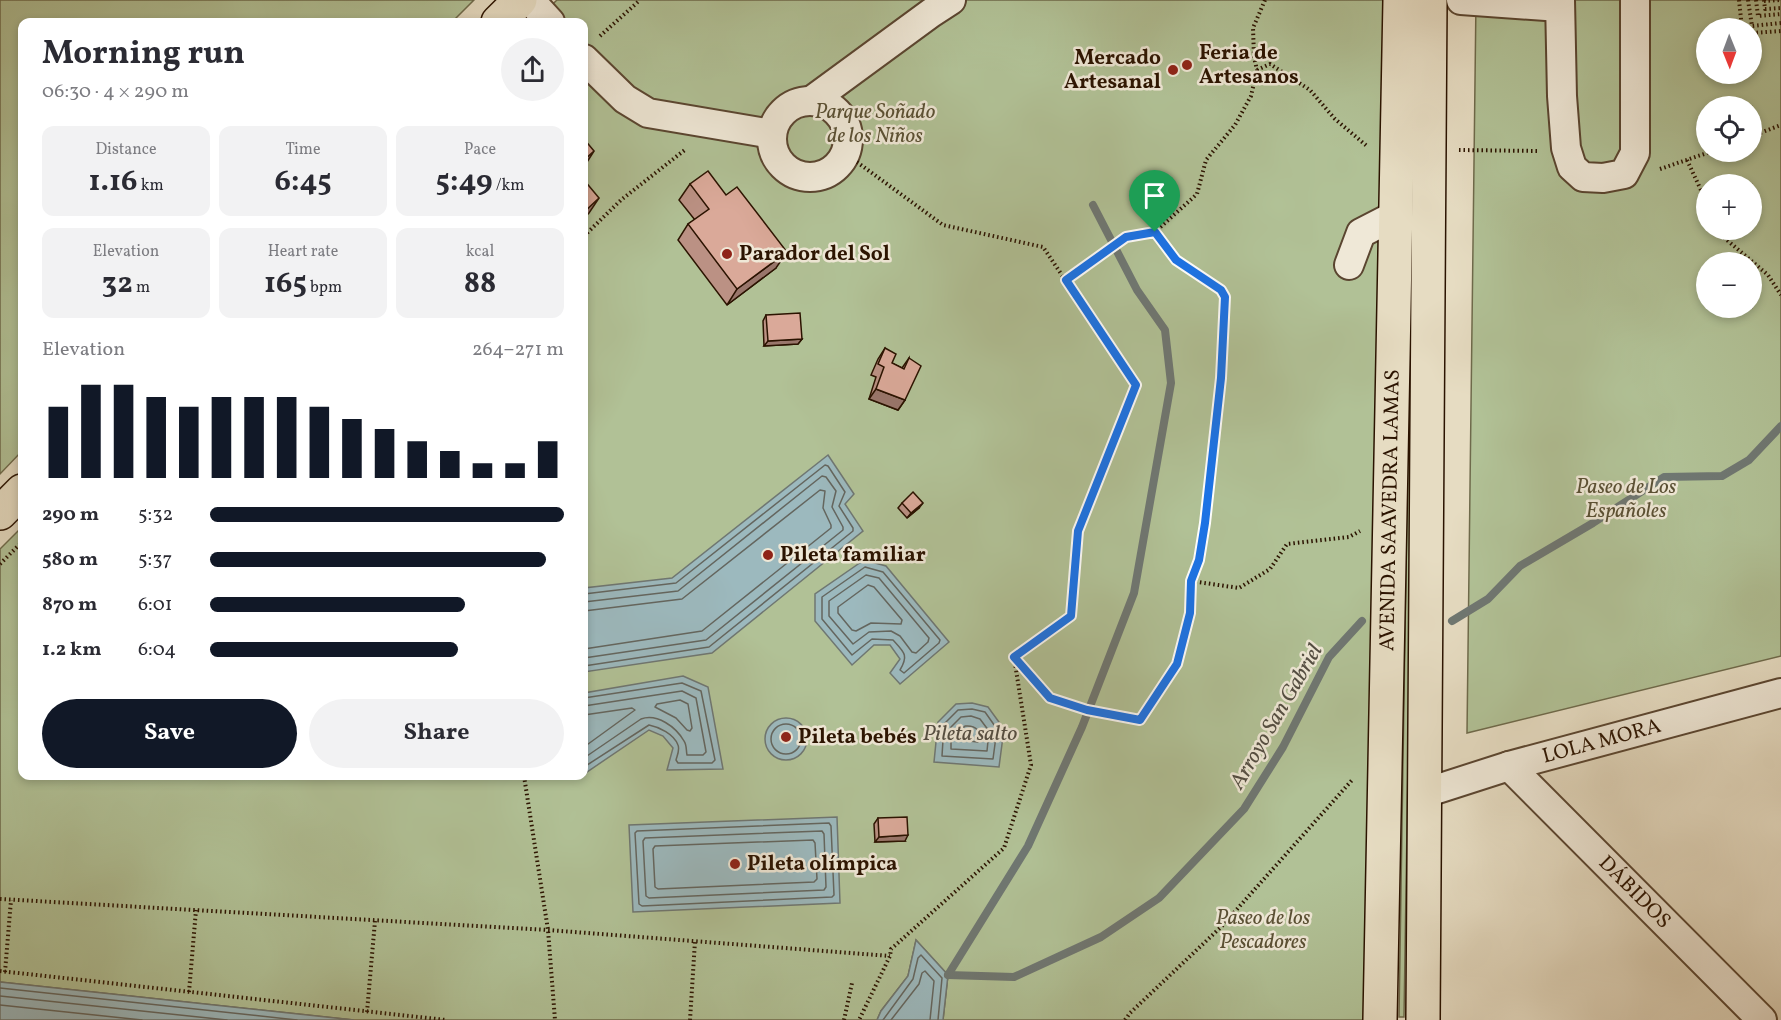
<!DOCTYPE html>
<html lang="en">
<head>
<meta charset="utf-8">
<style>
	:root { --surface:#fff; --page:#f2f2f3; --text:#2b2b33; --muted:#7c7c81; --accent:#111827 }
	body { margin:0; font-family:Vollkorn,serif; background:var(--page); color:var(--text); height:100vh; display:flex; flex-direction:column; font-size:22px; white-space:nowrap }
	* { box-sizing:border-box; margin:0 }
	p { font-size:20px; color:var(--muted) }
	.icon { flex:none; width:33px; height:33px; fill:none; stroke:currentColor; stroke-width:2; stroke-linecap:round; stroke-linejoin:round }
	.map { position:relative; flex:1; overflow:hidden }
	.details { position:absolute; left:18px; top:18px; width:570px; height:762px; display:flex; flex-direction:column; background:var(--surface); border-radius:12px; box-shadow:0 3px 9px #0003 }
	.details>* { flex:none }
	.needle { width:39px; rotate:179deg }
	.buttons { position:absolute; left:1696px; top:18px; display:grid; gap:12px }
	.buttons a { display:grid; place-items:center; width:66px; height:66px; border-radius:50%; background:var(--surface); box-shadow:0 3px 9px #0003; font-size:30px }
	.pin { position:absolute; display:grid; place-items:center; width:51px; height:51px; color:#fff; margin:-62px -26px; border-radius:50% 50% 50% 0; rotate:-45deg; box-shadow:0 0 6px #0007 }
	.pin .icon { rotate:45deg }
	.round { display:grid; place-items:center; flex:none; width:63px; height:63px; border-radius:32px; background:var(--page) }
	.overview { display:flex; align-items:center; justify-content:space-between; height:102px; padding:0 24px }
	h1 { font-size:33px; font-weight:700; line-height:45px }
	.stats { display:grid; grid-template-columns:repeat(3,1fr); gap:9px; height:102px; padding:6px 24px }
	.stats div { display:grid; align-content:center; border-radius:12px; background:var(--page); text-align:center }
	.stats b { font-size:30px; font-weight:700 }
	.stats small { font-size:16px; font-weight:400 }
	.stats p { font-size:16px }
	.chart { height:168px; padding:12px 24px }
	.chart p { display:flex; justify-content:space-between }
	.chart svg { width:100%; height:108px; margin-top:6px; stroke:var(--accent); stroke-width:6 }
	.cta { display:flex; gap:12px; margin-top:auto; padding:12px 24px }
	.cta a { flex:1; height:69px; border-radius:36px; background:var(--accent); color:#fff; font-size:24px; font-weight:700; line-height:69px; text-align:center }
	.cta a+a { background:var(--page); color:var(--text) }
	ul { padding:0 24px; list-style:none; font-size:20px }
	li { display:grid; grid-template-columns:96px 72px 1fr; align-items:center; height:45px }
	li i { height:15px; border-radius:8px; background:var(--accent) }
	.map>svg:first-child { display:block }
	.green { fill:#b1c196; stroke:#6e6a4b; stroke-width:1.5; fill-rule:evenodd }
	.water { fill:#9cb9be; stroke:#6f7772; stroke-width:1.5 }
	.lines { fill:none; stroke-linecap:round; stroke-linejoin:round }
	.shore { stroke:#64665f; stroke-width:1.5 }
	.stream { stroke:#6f7772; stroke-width:8 }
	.minor-casing { stroke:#5a4530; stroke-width:32 }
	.major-casing { stroke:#2b1300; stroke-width:36 }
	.path { stroke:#2b1300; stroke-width:4; stroke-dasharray:1.5 3; stroke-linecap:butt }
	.minor { stroke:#efe8d7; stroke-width:28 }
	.major { stroke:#e6dcc2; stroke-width:33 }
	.wall { fill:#bb9184; stroke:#2b1300; stroke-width:1.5 }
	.shaded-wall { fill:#99766b; stroke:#2b1300; stroke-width:1.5 }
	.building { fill:#daa999; stroke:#2b1300; stroke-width:1.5 }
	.route-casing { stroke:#fff; stroke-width:12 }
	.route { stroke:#1a73e8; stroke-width:8 }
	.poi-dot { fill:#8f2418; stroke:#efe8d7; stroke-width:2 }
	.labels { text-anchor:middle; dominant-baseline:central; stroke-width:5; stroke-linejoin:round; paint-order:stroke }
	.poi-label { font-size:21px; font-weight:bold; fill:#2b1300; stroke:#efe8d7; text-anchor:start }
	.park-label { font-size:21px; font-style:italic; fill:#5a5034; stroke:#efe8d7 }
	.street-label { font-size:21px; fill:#2b1300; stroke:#efe8d7 }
	.water-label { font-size:22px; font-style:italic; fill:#534d42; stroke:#efe8d7 }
</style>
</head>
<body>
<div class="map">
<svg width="1781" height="1020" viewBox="0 0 1781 1020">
	<rect width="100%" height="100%" fill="#e6dcc2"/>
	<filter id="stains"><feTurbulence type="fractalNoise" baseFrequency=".00333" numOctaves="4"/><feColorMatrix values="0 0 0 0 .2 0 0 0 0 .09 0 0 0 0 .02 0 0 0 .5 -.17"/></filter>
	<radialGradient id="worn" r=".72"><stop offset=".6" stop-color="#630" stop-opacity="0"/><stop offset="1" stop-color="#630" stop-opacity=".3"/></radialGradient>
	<g class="green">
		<polygon points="0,0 474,0 452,22 22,22 22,451 0,474"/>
		<polygon points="557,0 1391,0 1371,1020 943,1020 948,975 916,940 908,976 881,1011 877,1020 354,1020 0,982 0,549 22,527 22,776 584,776 584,22 534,22"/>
		<polygon points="1415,0 1420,0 1404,1017 1399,1017"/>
		<path d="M1476,0H1781V656L1467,733ZM1707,28H1752V74H1707ZM1707,106H1752V152H1707ZM1707,184H1752V230H1707ZM1707,262H1752V308H1707Z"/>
	</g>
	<g class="water">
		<polygon points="828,455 854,494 845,504 863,531 712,653 584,672 584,588 672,578"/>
		<polygon points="864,560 886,566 949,642 900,684 890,673 900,659 890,645 874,645 852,665 815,621 815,594"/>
		<polygon points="683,676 708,687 723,769 667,770 673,748 663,736 649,730 584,774 584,693"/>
		<polygon points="972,703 988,707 1004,729 999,767 934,762 938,722 956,704"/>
		<circle cx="786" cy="739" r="21"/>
		<polygon points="837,817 840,903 633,912 629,825"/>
		<polygon points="916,940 948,975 943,1020 877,1020 881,1011 908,976"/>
		<polygon points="0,982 354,1020 0,1020"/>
	</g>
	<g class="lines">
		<g class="shore">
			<path d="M865,567L883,572L940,640L939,643L904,673L900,670C909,655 904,652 893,640L872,639L852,655L822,619V597Z"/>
			<polygon points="866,575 879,578 929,638 928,642 916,653 912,652 900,636 891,631 869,632 853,644 829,616 829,601"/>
			<polygon points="868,585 874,587 902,620 901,624 871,623 856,631 852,630 838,613 838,607"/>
			<polyline points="584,594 676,583 825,465 828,466 845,492 839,506 853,528 853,531 709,647 584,666"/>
			<polyline points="584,602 678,591 822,476 826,477 836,491 832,507 843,527 843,530 706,640 584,658"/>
			<polyline points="584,611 682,599 820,490 825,491 823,508 831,525 831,528 702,631 584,649"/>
			<path d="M584,698L682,683L701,691L715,760L712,763H678L676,760C677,756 680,750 678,745C674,734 659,727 649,725L584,767"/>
			<polygon points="680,700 688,704 692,728 690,731 687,730 676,718 655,707 657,704"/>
			<path d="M584,706L682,691L696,698L706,752L703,755H687C686,751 687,745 684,741C676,727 657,713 641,719L584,758"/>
			<polygon points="972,709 985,712 997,729 993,759 942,756 944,724 958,710"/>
			<polyline points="584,715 632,708 635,710 584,747"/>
			<polygon points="971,716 980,719 989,731 987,751 951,749 951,727 961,717"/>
			<circle cx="786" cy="739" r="15"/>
			<path d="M965,726C976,725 982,731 978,742L960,740V731Z"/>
			<polygon points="829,823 831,826 834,895 832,897 642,906 639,904 635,833 637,831"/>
			<polygon points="822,831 824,834 826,887 824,890 649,898 646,896 643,841 645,838"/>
			<polygon points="813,840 815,843 817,879 814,882 658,889 655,887 653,849 655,846"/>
			<polyline points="0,988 297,1020"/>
			<polyline points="0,996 227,1020"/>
			<polyline points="0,1005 142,1020"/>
			<polyline points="883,1020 913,979 918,958 921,955 942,978 938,1020"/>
			<polyline points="891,1020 919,984 922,973 925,971 934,981 930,1020"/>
		</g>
		<g class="stream">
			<polyline points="1452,621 1488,599 1520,566 1593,523 1664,477 1722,476 1749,460 1781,426"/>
			<polyline points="948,975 1028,846 1082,727 1134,593 1171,383 1165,330 1137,290 1093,205"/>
			<polyline points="948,975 1014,977 1101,937 1159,898 1244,809 1283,747 1329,657 1362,621"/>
		</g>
		<defs>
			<g id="minor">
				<polyline points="530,0 550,22"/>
				<polyline points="1461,0 1560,7"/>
				<polyline points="1560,0 1562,96 1566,148 1572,167 1583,177 1603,178 1624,174 1635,153 1635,0"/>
				<polyline points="584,59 625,99 648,113 772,134"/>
				<polyline points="811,101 931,13 951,0"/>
				<circle cx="810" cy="139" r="38"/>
				<polyline points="1349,265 1361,233 1396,215"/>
				<path id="s1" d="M1509,766L1762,1020"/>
				<path id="s2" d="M1425,793L1509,766L1781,693"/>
			</g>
			<g id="major">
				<polyline points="498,22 520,0"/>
				<polyline points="0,513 22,491"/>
				<path id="s3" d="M1380,1020L1400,0"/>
				<polyline points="1423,1020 1430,0"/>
			</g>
		</defs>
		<use href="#minor" class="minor-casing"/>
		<use href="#major" class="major-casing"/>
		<g class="path">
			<polyline points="1739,0 1742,28"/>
			<polyline points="1748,0 1752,26 1781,23"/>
			<polyline points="1756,0 1758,16 1781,14"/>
			<polyline points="1764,0 1765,9 1781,8"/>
			<polyline points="1764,1 1780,0"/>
			<polyline points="1752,33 1781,31"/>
			<polyline points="600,36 640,0"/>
			<polyline points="1257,70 1270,64 1310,90 1335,119 1368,147"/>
			<polyline points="1752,136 1781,125"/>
			<polyline points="1459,150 1538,151"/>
			<polyline points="846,154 943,225 1043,247 1136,385 1078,531 1071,616 1014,657 1031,765 1004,848 891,949 890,956 859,1020"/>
			<polyline points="1687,160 1707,203"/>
			<polyline points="1660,169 1710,152"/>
			<polyline points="1719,230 1721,235 1768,275 1781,295"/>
			<polyline points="584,236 621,200 686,149"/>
			<polyline points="1066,280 1126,237 1155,232"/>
			<polyline points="0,564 22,542"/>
			<polyline points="1191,581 1239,588 1270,569 1287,544 1349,537 1360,531"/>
			<polyline points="1015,658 1050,698 1087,710 1140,720 1177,664 1190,613 1191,581 1199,560 1205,523 1208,483 1217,417 1221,378 1225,297 1220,290 1177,259 1155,232 1197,194 1206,160 1235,125 1251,96 1257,70 1254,57 1253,28 1265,0"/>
			<polyline points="524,776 548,930 555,1020"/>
			<polyline points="0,899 548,930 890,956"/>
			<polyline points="0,971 446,1020"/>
			<polyline points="5,972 11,900"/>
			<polyline points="189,992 196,910"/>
			<polyline points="367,1012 375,921"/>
			<polyline points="690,1020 695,941"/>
			<polyline points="844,1020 852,983"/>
			<polyline points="1125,1020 1130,1013 1222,926 1353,779"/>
		</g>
		<use href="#minor" class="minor"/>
		<use href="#major" class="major"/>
	</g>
	<g class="wall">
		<polygon points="690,184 776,268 727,305 678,240 688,224 695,220 679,200"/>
		<polygon points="766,315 802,339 798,344 764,346 763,321"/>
		<polygon points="885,348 892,363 902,368 909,358 905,400 898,410 869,399 876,377 871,375 878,359"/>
		<polygon points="902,503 919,508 907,518 898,508"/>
		<polygon points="878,818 905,841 875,842 874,824"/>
	</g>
	<g class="shaded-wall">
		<polygon points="594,151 584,167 584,160"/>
		<polygon points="599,198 589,213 584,218 584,212"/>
		<polygon points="787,252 776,268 727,305 737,289"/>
		<polygon points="802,339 798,344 764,346 768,341"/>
		<polygon points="876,389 905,400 898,410 869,399"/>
		<polygon points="923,503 919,508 907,518 911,513"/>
		<polygon points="908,835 905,841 875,842 879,837"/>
	</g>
	<g class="building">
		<polygon points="584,139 594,151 584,160"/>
		<polygon points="708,171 726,195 737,187 787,252 737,289 688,224 709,209 690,184"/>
		<polygon points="584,180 599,198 584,212"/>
		<polygon points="800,313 802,339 768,341 766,315"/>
		<polygon points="885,348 896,354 892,363 904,369 909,358 921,366 905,400 876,389 884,367 878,364"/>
		<polygon points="913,492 923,503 911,513 902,503"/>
		<polygon points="907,817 908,835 879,837 878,818"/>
	</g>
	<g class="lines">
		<defs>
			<polygon id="route" points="1155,232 1176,260 1221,290 1225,297 1221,378 1205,523 1199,560 1191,581 1190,613 1177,664 1140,720 1087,710 1050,698 1014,657 1071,616 1078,531 1136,385 1066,280 1126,237"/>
		</defs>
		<use href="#route" class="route-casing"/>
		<use href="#route" class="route"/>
	</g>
	<g class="poi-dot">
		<circle cx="1187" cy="65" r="6"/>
		<circle cx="1173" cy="70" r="6"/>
		<circle cx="727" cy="254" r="6"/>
		<circle cx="768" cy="555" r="6"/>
		<circle cx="786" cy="737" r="6"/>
		<circle cx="735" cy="864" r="6"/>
	</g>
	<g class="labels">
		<g class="poi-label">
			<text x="1199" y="53">Feria de<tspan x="1199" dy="24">Artesanos</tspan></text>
			<text x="1161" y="58" text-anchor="end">Mercado<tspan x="1161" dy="24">Artesanal</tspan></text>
			<text x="739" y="254">Parador del Sol</text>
			<text x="780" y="555">Pileta familiar</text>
			<text x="798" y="737">Pileta bebés</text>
			<text x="747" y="864">Pileta olímpica</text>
		</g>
		<g class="park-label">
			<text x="875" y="112">Parque Soñado<tspan x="875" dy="24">de los Niños</tspan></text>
			<text x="1626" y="487">Paseo de Los<tspan x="1626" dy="24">Españoles</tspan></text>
			<text x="1263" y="918">Paseo de los<tspan x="1263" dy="24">Pescadores</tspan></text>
		</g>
		<g class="street-label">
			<text stroke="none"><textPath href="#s3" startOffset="510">AVENIDA SAAVEDRA LAMAS</textPath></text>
			<text stroke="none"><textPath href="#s2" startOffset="184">LOLA MORA</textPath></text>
			<text stroke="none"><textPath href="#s1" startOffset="178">DÁBIDOS</textPath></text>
		</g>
		<g class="water-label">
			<text transform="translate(1277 717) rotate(-60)">Arroyo San Gabriel</text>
			<text x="970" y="734">Pileta salto</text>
		</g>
	</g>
	<rect width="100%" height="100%" filter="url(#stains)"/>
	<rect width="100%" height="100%" fill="url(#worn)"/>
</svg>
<div class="buttons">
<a><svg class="needle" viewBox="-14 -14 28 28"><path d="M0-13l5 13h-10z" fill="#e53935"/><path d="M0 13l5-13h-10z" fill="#7c7c81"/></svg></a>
<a><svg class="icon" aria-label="locate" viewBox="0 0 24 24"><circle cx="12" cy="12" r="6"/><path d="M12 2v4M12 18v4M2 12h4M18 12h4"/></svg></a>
<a>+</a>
<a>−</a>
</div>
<div class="pin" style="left:1155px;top:232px;background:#1e9e55"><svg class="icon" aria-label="arrive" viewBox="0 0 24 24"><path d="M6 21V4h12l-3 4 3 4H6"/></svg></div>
<section class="details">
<div class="overview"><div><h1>Morning run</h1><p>06:30 · 4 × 290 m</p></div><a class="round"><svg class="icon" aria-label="share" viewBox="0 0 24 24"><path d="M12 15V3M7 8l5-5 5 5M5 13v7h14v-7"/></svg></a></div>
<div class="stats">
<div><p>Distance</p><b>1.16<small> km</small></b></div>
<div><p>Time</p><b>6:45</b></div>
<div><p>Pace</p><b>5:49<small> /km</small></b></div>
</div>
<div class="stats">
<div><p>Elevation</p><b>32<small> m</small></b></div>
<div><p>Heart rate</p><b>165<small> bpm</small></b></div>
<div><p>kcal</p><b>88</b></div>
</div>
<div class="chart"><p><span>Elevation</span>264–271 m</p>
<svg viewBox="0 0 160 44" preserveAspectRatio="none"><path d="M5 44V15M15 44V6M25 44V6M35 44V11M45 44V15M55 44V11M65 44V11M75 44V11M85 44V15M95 44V20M105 44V24M115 44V29M125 44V33M135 44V38M145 44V38M155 44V29"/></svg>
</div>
<ul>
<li><b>290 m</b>5:32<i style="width:100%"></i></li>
<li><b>580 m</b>5:37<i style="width:95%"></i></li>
<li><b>870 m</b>6:01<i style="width:72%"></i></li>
<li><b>1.2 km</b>6:04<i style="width:70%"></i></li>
</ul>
<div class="cta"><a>Save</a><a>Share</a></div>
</section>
</div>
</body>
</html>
